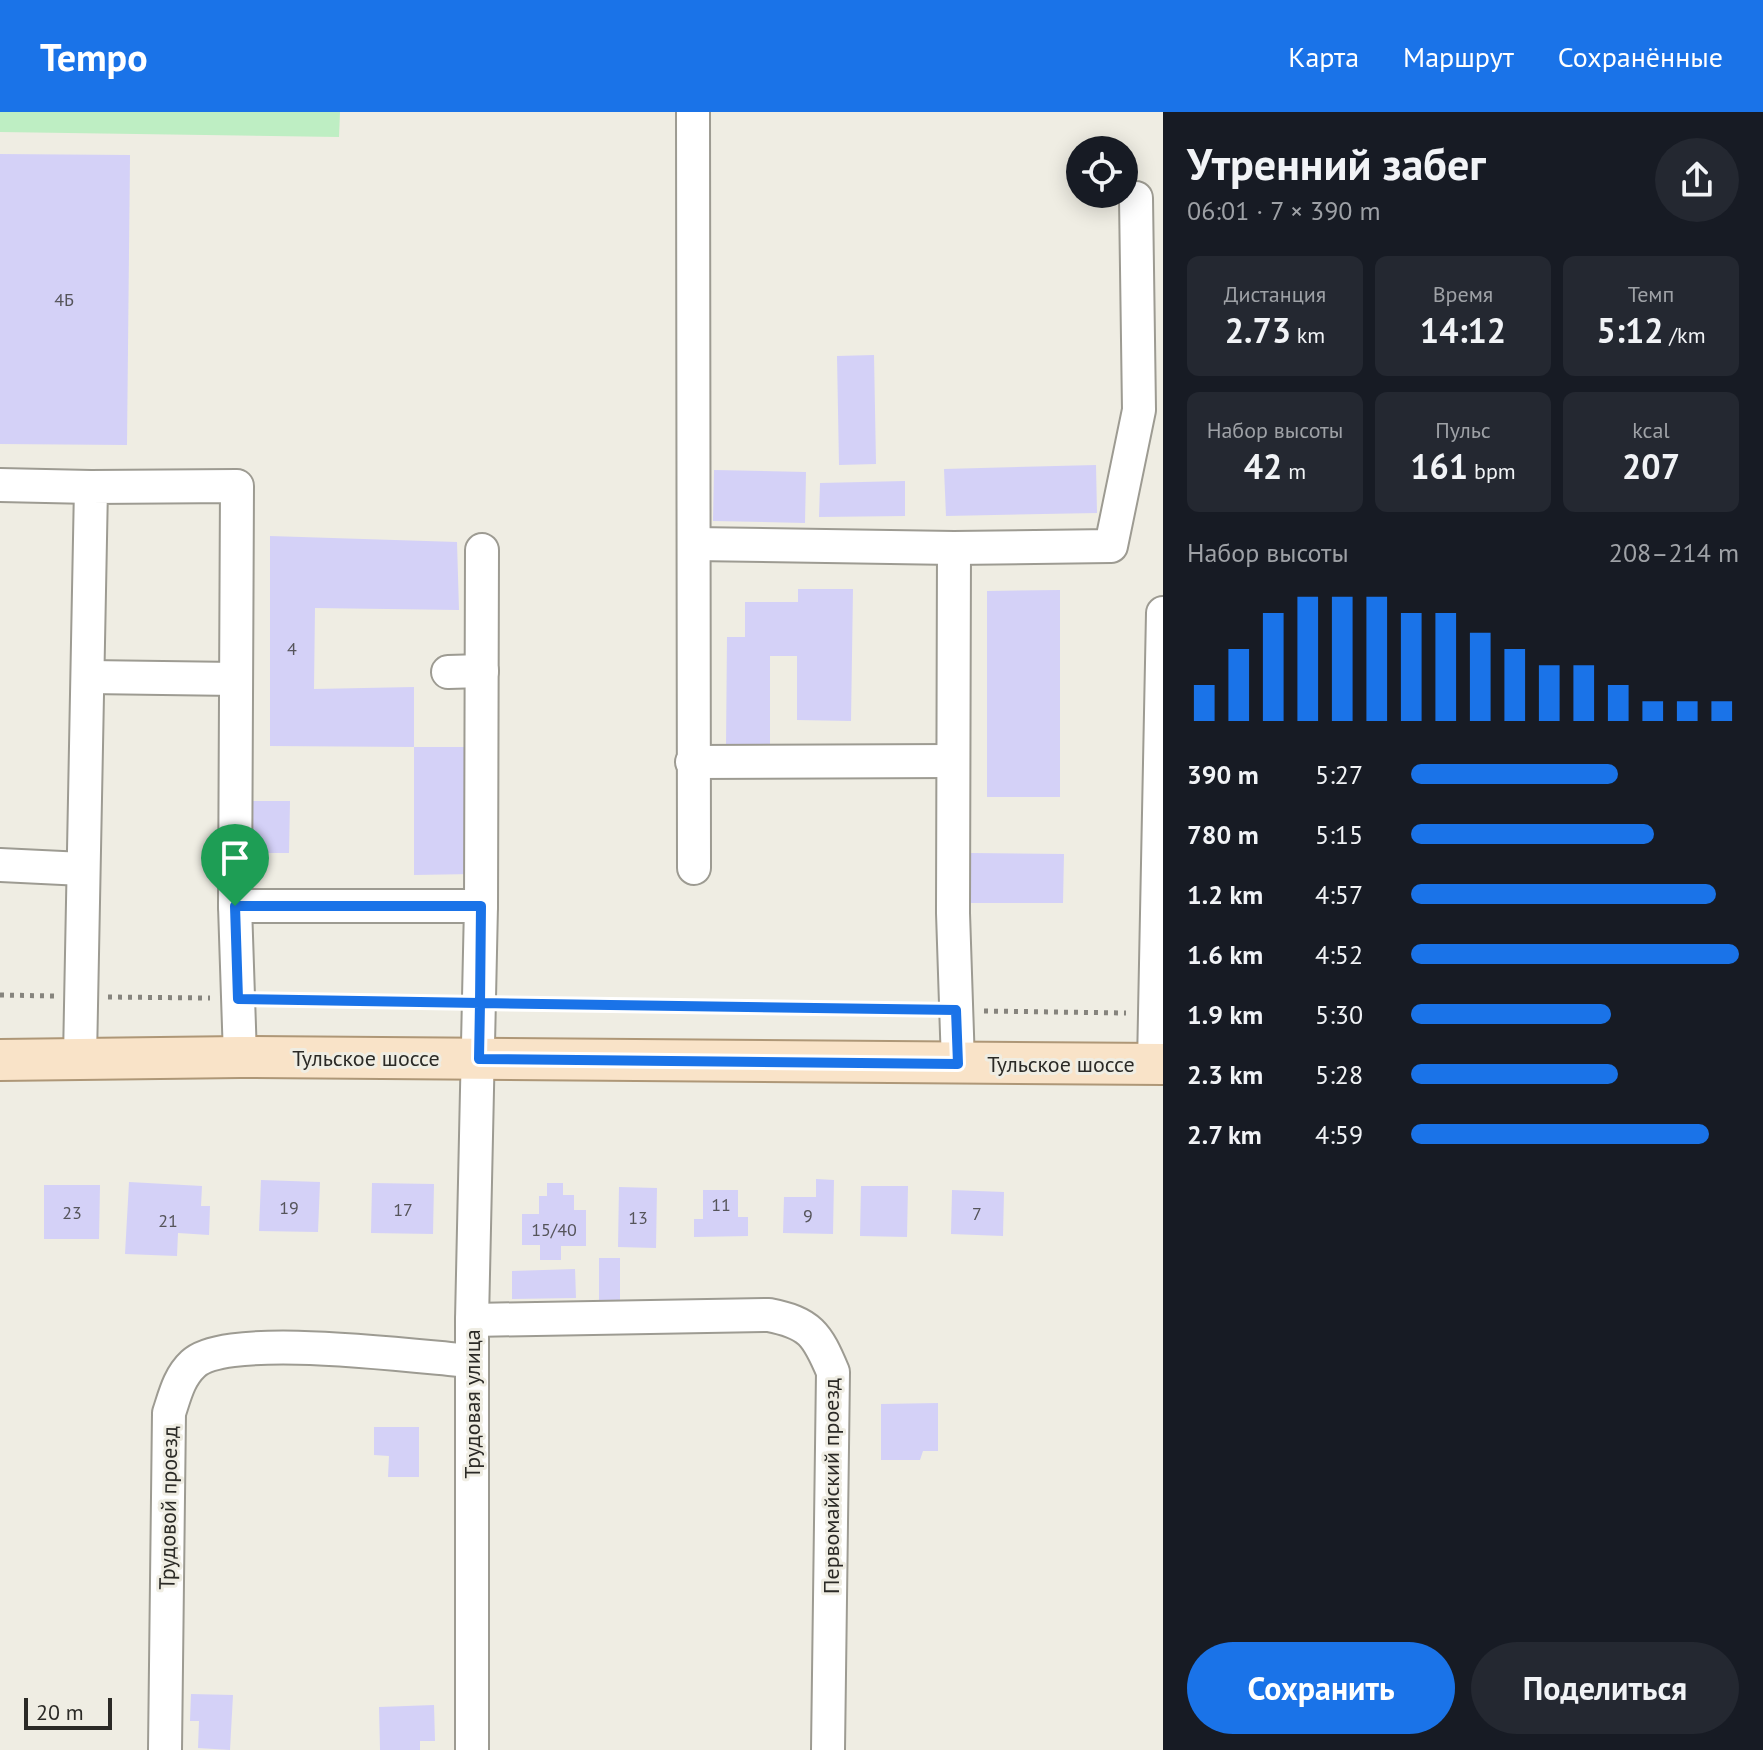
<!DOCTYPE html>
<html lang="ru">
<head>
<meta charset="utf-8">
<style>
	:root { --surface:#171b24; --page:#242831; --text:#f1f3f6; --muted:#9ea1a6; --accent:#1a73e8 }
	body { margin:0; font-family:"PT Sans",sans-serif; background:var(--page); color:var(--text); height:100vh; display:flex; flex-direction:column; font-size:30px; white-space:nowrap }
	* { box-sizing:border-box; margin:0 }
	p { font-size:26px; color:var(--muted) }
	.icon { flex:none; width:44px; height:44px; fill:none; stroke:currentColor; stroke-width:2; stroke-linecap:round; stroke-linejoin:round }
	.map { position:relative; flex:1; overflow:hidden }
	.side { display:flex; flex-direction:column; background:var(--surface); width:600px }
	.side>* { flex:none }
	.tools { position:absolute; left:1066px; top:24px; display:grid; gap:16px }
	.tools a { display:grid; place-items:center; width:72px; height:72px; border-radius:50%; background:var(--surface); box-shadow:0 4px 20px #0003; font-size:40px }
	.scale { position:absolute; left:24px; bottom:20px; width:88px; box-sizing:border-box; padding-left:8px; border:4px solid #2b2a26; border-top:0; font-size:22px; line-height:28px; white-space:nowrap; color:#2b2a26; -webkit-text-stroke:6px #efede3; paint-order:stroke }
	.pin { position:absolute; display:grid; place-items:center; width:68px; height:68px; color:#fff; margin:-82px -34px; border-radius:50% 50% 50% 0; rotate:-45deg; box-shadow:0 0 8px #0007 }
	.pin .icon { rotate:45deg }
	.round { display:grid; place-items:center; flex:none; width:84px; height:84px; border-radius:42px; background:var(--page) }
	.overview { display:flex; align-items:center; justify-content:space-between; height:136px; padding:0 24px }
	h1 { font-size:44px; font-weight:700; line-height:60px }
	.stats { display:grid; grid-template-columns:repeat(3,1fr); gap:12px; height:136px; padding:8px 24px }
	.stats div { display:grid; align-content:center; border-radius:12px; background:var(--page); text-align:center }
	.stats b { font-size:34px; font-weight:700 }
	.stats small { font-size:22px; font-weight:400 }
	.stats p { font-size:22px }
	.chart { height:224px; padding:16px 24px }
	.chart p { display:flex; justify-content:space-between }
	.chart svg { width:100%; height:144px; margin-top:8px; stroke:var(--accent); stroke-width:6 }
	.button { display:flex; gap:16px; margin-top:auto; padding:16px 24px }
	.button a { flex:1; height:92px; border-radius:48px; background:var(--accent); color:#fff; font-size:32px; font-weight:700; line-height:92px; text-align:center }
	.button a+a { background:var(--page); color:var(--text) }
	ul { padding:0 24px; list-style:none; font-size:26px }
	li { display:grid; grid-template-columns:128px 96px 1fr; align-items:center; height:60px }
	li i { height:20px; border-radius:10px; background:var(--accent) }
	header { display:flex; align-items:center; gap:48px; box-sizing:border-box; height:112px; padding:0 40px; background:var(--accent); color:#fff }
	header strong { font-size:38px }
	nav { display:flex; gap:44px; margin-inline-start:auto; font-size:28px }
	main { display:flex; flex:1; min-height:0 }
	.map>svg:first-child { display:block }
	.green { fill:#beeec3 }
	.building { fill:#d4d1f7 }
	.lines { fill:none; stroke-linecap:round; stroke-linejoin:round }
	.minor-casing { stroke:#9d9b92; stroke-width:36 }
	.major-casing { stroke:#ae9777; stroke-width:44 }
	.path { stroke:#86847d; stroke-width:5; stroke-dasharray:4 6; stroke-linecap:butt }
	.minor { stroke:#fff; stroke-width:32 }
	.major { stroke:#f9e3c8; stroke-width:40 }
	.route-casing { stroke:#fff; stroke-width:16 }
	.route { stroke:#1a73e8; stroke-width:10 }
	.labels { text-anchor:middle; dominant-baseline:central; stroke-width:6; stroke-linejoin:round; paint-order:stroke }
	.number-label { font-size:18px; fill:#55545a }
	.street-label { font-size:22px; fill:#2b2a26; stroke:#efede3 }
</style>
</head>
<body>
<header>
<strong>Tempo</strong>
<nav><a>Карта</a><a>Маршрут</a><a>Сохранённые</a></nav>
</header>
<main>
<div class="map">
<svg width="1163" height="1638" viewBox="0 0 1163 1638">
	<rect width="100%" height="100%" fill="#efede3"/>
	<polygon class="green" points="0,0 340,0 339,25 0,20"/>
	<g class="building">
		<polygon points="0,42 130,43 127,333 0,332"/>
		<polygon points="874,243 876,352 839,353 837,244"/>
		<polygon points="1096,353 1097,401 946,404 944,357"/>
		<polygon points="714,358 806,360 805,411 713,409"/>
		<polygon points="905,369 905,404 819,405 820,371"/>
		<polygon points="270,424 457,430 459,498 315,496 314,577 414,575 414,635 270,634"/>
		<polygon points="798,477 853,477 851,609 797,608 797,544 770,544 770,635 726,634 727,525 745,525 745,490 798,490"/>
		<polygon points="1060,478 1060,685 987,685 987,479"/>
		<polygon points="414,635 473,635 473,762 414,763"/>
		<polygon points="251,689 290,689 289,741 251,741"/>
		<polygon points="971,741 1064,742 1063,791 970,791"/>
		<polygon points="816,1067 834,1068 833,1122 783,1121 784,1085 816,1085"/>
		<polygon points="261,1068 320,1070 318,1120 259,1119"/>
		<polygon points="129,1070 202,1074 201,1094 210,1094 209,1123 178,1121 177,1144 125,1142"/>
		<polygon points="372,1071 434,1072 433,1122 371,1121"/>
		<polygon points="547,1071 563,1071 563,1083 574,1083 574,1098 586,1098 586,1134 561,1134 561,1148 540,1148 540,1133 522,1133 522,1102 539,1102 539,1084 547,1084"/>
		<polygon points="44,1073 100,1073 99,1127 44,1127"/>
		<polygon points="861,1074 908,1074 907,1125 860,1124"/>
		<polygon points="619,1075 657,1076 656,1136 618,1135"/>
		<polygon points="703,1078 738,1078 738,1105 748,1105 748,1124 694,1125 694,1107 703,1107"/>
		<polygon points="952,1078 1004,1080 1003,1124 951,1122"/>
		<rect x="599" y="1146" width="21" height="43"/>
		<polygon points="575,1157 576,1186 512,1187 512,1159"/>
		<polygon points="938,1291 938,1339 923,1339 920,1348 881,1348 881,1292"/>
		<polygon points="374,1315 419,1315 419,1365 388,1365 389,1344 374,1343"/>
		<polygon points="191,1582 233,1583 230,1638 198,1636 199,1609 190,1609"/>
		<polygon points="434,1593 435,1629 420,1629 420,1638 380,1638 379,1595"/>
	</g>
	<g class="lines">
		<defs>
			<g id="minor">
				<polyline points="693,0 694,756"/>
				<polyline points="0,373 91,375"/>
				<polyline points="694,432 954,436 1111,434 1139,298 1136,86"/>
				<polyline points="954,436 953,801 958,952"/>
				<polyline points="448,560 482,559"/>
				<polyline points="89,565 236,567"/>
				<polyline points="692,650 953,649"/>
				<polyline points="0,753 83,757"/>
				<polyline points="235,794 481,794 472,1208 472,1638"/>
				<polyline points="481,794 482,438"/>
				<polyline points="80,946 91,375 237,374 235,794 240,945"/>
				<polyline points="1154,952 1163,501"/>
				<path d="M472,1208L769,1203C810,1211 817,1222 833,1260L828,1638"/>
				<path d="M165,1638L169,1301C175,1283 179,1265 193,1252C227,1219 419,1245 472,1249"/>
			</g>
			<polyline id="major" points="0,948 240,945 1163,952"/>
		</defs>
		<use href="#minor" class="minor-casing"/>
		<use href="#major" class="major-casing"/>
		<g class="path">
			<polyline points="0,883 54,884"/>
			<polyline points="108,885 210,886"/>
			<polyline points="268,887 450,890"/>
			<polyline points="508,891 926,898"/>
			<polyline points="984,899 1126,901"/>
		</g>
		<use href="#minor" class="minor"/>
		<use href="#major" class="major"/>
	</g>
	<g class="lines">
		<defs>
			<polyline id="route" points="235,794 238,887 480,891 479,947 958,952 956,898 480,891 481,794 235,794"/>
		</defs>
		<use href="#route" class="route-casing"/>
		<use href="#route" class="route"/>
	</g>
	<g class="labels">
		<g class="number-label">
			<text x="64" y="187">4Б</text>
			<text x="292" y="536">4</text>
			<text x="721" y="1092">11</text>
			<text x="289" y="1095">19</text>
			<text x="403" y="1097">17</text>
			<text x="72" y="1100">23</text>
			<text x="977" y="1101">7</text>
			<text x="808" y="1103">9</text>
			<text x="638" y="1105">13</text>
			<text x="168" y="1108">21</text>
			<text x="554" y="1117">15/40</text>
		</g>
		<g class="street-label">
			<text x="366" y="946">Тульское шоссе</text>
			<text x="1061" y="952">Тульское шоссе</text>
			<text transform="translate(472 1292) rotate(-90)">Трудовая улица</text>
			<text transform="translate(831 1374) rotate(-90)">Первомайский проезд</text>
			<text transform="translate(168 1396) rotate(-89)">Трудовой проезд</text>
		</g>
	</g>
</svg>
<div class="tools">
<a><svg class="icon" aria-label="locate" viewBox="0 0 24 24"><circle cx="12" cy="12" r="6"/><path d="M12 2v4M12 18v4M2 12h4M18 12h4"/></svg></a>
</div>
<div class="scale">20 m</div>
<div class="pin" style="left:235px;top:794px;background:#1e9e55"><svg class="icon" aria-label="arrive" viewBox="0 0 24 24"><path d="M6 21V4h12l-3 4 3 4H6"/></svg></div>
</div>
<section class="side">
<div class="overview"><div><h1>Утренний забег</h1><p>06:01 · 7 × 390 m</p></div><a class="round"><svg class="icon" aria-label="share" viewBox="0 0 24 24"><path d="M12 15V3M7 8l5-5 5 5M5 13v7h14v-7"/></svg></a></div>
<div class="stats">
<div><p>Дистанция</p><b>2.73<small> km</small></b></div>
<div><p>Время</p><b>14:12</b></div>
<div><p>Темп</p><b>5:12<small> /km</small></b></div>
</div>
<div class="stats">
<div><p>Набор высоты</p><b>42<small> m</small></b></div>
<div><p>Пульс</p><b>161<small> bpm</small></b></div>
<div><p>kcal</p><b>207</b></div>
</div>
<div class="chart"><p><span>Набор высоты</span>208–214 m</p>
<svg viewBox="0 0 160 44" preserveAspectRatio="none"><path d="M5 44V33M15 44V22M25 44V11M35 44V6M45 44V6M55 44V6M65 44V11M75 44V11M85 44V17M95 44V22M105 44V27M115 44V27M125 44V33M135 44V38M145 44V38M155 44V38"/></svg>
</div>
<ul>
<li><b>390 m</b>5:27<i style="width:63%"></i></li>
<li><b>780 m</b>5:15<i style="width:74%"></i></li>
<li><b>1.2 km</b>4:57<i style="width:93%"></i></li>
<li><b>1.6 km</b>4:52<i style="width:100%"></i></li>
<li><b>1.9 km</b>5:30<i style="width:61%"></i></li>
<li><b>2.3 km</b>5:28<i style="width:63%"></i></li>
<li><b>2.7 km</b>4:59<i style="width:91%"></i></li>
</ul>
<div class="button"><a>Сохранить</a><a>Поделиться</a></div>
</section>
</main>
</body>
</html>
